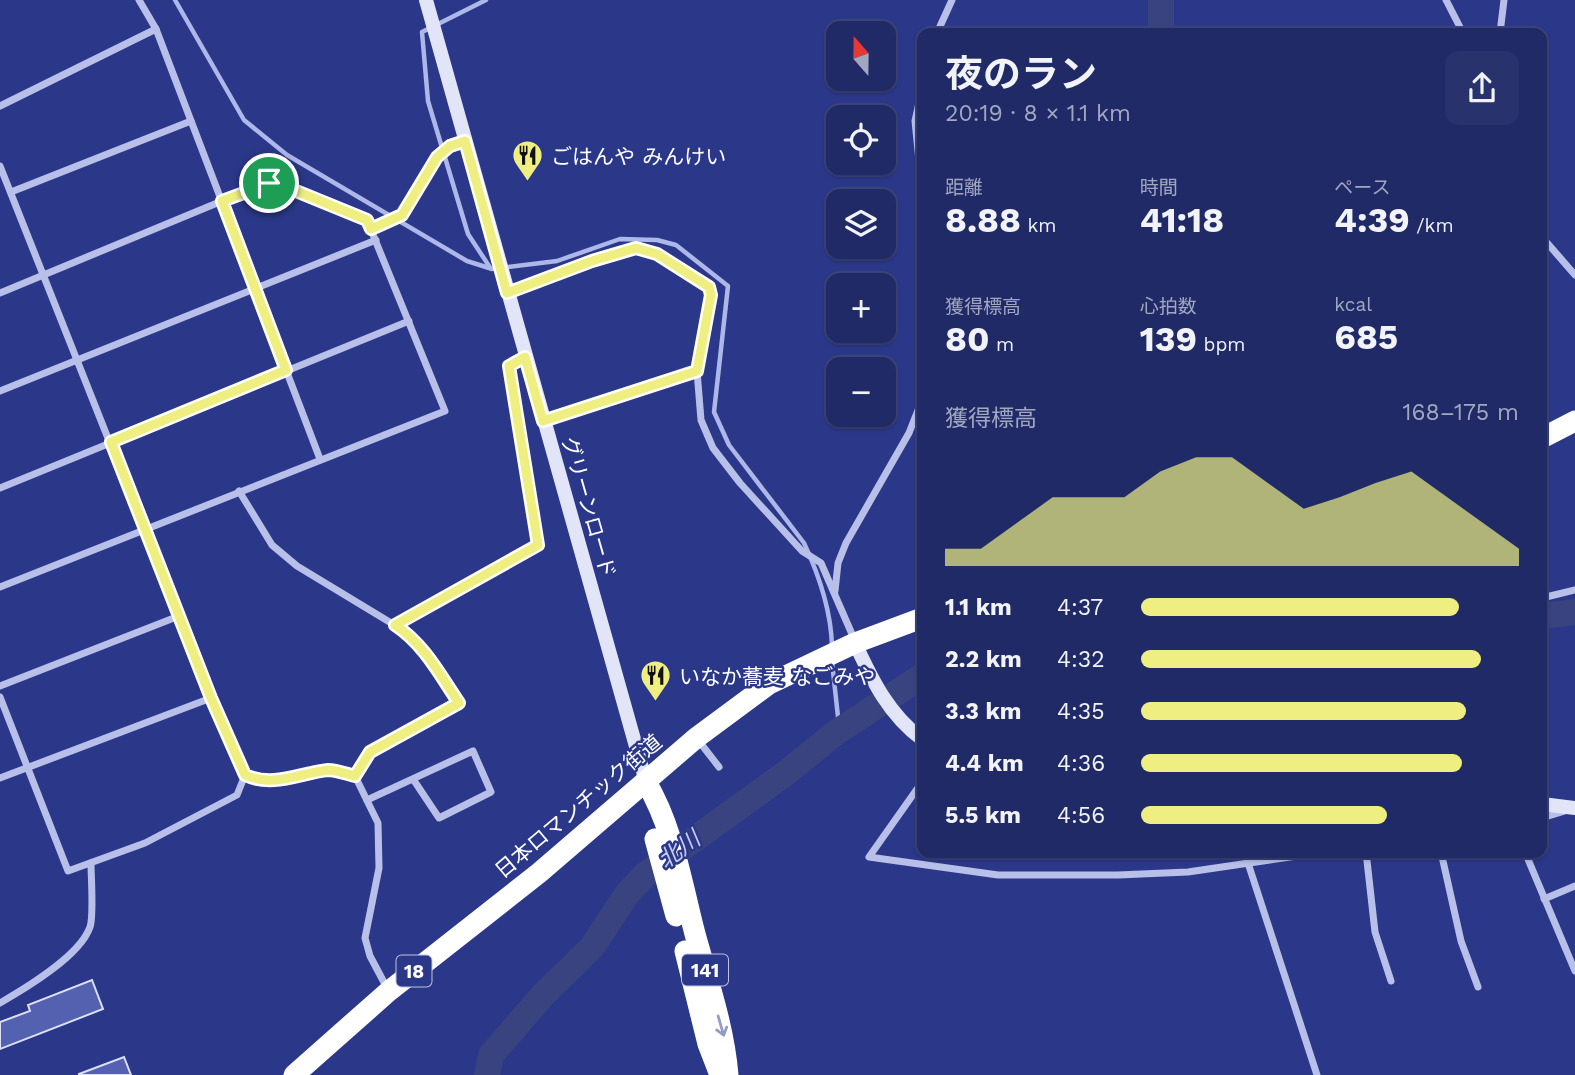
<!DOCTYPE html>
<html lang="ja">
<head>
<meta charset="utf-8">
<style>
	:root { --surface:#202a67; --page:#28326d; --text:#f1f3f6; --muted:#a2a7c0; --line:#3d467b; --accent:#eeef80 }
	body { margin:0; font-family:"Work Sans","Noto Sans JP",sans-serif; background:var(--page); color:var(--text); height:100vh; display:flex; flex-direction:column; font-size:26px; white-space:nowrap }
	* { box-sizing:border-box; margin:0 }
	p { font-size:23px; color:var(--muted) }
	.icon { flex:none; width:38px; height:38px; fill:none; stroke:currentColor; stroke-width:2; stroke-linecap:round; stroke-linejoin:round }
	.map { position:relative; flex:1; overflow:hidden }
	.side { position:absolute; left:917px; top:28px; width:630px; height:830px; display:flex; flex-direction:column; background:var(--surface); border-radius:14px; box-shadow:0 2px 5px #0004,0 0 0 2px var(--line) }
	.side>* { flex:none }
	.needle { width:46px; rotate:340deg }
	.controls { position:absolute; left:826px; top:21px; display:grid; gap:14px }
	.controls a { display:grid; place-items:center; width:70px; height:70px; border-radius:14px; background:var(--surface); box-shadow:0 2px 5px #0004,0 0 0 2px var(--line); font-size:35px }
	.pin { position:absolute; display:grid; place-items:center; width:60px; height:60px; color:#fff; margin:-30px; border:4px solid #fff; border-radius:50%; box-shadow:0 2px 7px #0007 }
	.round { display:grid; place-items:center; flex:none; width:74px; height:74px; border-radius:14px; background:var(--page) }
	.headline { display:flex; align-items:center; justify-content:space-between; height:119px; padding:0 28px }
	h1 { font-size:38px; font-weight:700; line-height:52px }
	.metrics { display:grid; grid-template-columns:repeat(3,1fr); gap:10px; height:119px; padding:7px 28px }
	.metrics div { display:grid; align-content:center }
	.metrics b { font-size:35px; font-weight:700 }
	.metrics small { font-size:19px; font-weight:400 }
	.metrics p { font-size:19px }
	.chart { height:196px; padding:14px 28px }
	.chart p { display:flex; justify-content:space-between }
	.chart svg { width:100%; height:126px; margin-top:7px; fill:var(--accent); opacity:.7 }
	ul { padding:0 28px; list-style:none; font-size:23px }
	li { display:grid; grid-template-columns:112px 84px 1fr; align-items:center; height:52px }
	li i { height:18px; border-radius:9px; background:var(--accent) }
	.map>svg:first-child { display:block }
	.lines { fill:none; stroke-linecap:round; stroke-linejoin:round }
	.stream { stroke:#adb7e9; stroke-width:4.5 }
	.river { stroke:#39437f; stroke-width:26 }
	.building { fill:#5361b0; stroke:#dce0f7; stroke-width:2 }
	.street { stroke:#b8c0e9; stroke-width:7 }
	.secondary { stroke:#e2e5f8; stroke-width:14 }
	.highway { stroke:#fff; stroke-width:21 }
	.oneway { stroke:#959cc4 }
	.route-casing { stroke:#fff; stroke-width:14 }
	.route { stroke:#eeef80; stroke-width:9 }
	.labels { text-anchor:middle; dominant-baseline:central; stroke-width:5; stroke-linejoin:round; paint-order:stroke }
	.shield { fill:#2b3889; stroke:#bfc3dc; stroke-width:2 }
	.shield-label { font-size:19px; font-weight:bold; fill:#fff }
	.poi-label { font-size:21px; fill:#fff; stroke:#2b3889; text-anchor:start }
	.street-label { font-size:21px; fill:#fff; stroke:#2b3889 }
	.water-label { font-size:23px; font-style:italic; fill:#c4cbf0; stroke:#2b3889 }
</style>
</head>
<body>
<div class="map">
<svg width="1575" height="1075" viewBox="0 0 1575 1075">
	<rect width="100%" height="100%" fill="#2b3889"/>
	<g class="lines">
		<g class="stream">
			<polyline points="175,0 244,120 287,155 467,261 489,268"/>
			<path d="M486,0L422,32L428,101L468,234L491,269L557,261L620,239L657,240L676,245L728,286L714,412L729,445L804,543C819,575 831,612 832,646"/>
			<polyline points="832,662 839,726 834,734"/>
		</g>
		<g class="river">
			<polyline points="1161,0 1161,33"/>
			<polyline points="1542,616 1575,612"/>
			<polyline points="487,1075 491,1055 543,995 592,947 627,894 645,875 786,773 834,734 922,676"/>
		</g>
	</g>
	<g class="building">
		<polygon points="92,980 103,1009 0,1049 0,1022 30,1011 28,1005"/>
		<polygon points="124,1057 131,1075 79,1075 79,1074"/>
	</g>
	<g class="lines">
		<g class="street">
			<polyline points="139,0 156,29 320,459"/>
			<polyline points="1446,0 1463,33"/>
			<polyline points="937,33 952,0"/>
			<polyline points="1500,33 1504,0"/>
			<polyline points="922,89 915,121 922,191"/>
			<polyline points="0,106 156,29"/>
			<path d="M0,166L211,698L245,775C273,788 300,773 328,770C336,770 347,774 355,776"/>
			<polyline points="11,192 191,121"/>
			<polyline points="371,229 402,215 437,157 450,146 465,141"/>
			<polyline points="1542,237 1575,275"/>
			<polyline points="507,292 592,261 636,249 657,253 709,287 711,295 697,371 701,420 713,448 740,483 802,551 821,563 855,641"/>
			<polyline points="0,293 222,201 274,182 367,220 445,411 0,587"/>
			<polyline points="0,391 376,240"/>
			<polyline points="544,421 697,371"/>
			<polyline points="0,488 409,321"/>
			<polyline points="239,491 272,545 297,566 406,632 427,653 459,703 370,752 355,776"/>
			<polyline points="835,591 838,563 846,543 909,433 922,400"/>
			<polyline points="1542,598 1575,590"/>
			<polyline points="395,625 538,545 509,366 525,357"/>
			<polyline points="0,686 179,616"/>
			<polyline points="0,697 68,871 145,843 237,795 245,775"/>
			<polyline points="698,740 719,767"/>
			<polyline points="355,776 378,823 379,868 365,938 370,956 387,988"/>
			<polyline points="0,778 211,698"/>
			<polyline points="922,782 869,857 998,875 1118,875 1188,872 1324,852"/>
			<polyline points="367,800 473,751 491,792 439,818 413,779"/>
			<polyline points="1542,818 1568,810"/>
			<polyline points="1366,852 1375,932 1391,981"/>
			<polyline points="1441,852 1461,941 1478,987"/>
			<polyline points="1525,852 1575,971"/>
			<polyline points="1248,863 1317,1075"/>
			<polyline points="1544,899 1575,886"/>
			<path d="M0,1003C26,988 80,956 90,927C94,916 91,877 91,863"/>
		</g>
		<g class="secondary">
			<polyline points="426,0 646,782"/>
			<path d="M855,643C872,680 889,715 922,739"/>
			<polyline points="1542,804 1575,808"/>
		</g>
		<g class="highway">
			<polyline points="1542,438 1575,421"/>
			<path d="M646,782C673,827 682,884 695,934C708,981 724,1027 728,1075"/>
			<polyline points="655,839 676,916"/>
			<polyline points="685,951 708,1044 720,1075"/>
			<polyline points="294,1075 389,991 539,873 696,738 769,684 855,643 922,618"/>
		</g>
	</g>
	<defs><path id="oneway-shaft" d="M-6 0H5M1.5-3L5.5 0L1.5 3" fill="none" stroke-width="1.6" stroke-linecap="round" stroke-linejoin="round" transform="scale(1.75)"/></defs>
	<use class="oneway" href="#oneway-shaft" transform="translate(721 1026) rotate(74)"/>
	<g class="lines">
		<defs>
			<path id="route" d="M465,141L507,293L592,261L636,248L657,254L709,287L711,295L697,371L543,421L525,357L509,366L538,545L395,625C424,644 440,675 459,703L370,752L355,776C347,774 336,770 328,770C300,773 273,788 245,775L211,698L111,442L286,370L222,201L274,182L367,220L371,229L402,215L437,157L450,146Z"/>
		</defs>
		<use href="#route" class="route-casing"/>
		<use href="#route" class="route"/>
	</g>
	<defs>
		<symbol id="restaurant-pin" viewBox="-11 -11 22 30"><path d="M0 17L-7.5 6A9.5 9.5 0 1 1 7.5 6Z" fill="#eeef80" stroke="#2b3889"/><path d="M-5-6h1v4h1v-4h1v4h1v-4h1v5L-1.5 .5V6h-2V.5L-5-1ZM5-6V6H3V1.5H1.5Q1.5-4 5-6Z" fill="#111"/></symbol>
	</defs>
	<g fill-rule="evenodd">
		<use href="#restaurant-pin" x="510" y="138" width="35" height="47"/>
		<use href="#restaurant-pin" x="638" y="658" width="35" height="47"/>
	</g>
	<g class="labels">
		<g class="shield">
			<rect x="682" y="954.5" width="46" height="31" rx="5"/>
			<rect x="396.5" y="955.5" width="35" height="31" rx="5"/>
		</g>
		<g class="shield-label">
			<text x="705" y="970">141</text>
			<text x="414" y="971">18</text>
		</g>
		<g class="poi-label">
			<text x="551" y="156">ごはんや みんけい</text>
			<text x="679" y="676">いなか蕎麦 なごみや</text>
		</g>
		<g class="street-label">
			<text transform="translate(589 507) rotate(74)">グリーンロード</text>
			<text transform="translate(578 806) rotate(-40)">日本ロマンチック街道</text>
		</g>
		<g class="water-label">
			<text transform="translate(679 850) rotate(-37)">北川</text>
		</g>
	</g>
</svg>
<div class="controls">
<a><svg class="needle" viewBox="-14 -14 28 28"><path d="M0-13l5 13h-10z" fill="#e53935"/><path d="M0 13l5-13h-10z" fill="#a2a7c0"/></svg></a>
<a><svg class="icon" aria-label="locate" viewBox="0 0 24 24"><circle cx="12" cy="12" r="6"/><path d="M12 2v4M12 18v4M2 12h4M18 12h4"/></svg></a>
<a><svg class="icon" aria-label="layers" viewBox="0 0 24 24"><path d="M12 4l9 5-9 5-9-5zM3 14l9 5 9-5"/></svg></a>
<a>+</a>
<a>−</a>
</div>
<div class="pin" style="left:269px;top:183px;background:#1e9e55"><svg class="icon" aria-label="arrive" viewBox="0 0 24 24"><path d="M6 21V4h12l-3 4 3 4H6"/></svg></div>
<section class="side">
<div class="headline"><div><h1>夜のラン</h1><p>20:19 · 8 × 1.1 km</p></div><a class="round"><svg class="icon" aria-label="share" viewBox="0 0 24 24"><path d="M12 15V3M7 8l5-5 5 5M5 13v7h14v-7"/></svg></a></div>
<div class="metrics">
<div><p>距離</p><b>8.88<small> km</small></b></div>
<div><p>時間</p><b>41:18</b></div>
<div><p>ペース</p><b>4:39<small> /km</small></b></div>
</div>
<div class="metrics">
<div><p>獲得標高</p><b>80<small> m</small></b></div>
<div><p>心拍数</p><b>139<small> bpm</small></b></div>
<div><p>kcal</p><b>685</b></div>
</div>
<div class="chart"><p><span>獲得標高</span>168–175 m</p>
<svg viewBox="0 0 160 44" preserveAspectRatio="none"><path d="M0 44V38L10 38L20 29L30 20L40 20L50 20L60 11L70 6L80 6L90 15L100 24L110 20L120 15L130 11L140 20L150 29L160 38V44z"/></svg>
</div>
<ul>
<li><b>1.1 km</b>4:37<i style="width:84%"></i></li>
<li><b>2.2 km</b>4:32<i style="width:90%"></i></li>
<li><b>3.3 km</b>4:35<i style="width:86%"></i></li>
<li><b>4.4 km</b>4:36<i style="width:85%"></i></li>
<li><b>5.5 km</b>4:56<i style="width:65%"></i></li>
</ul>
</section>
</div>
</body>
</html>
